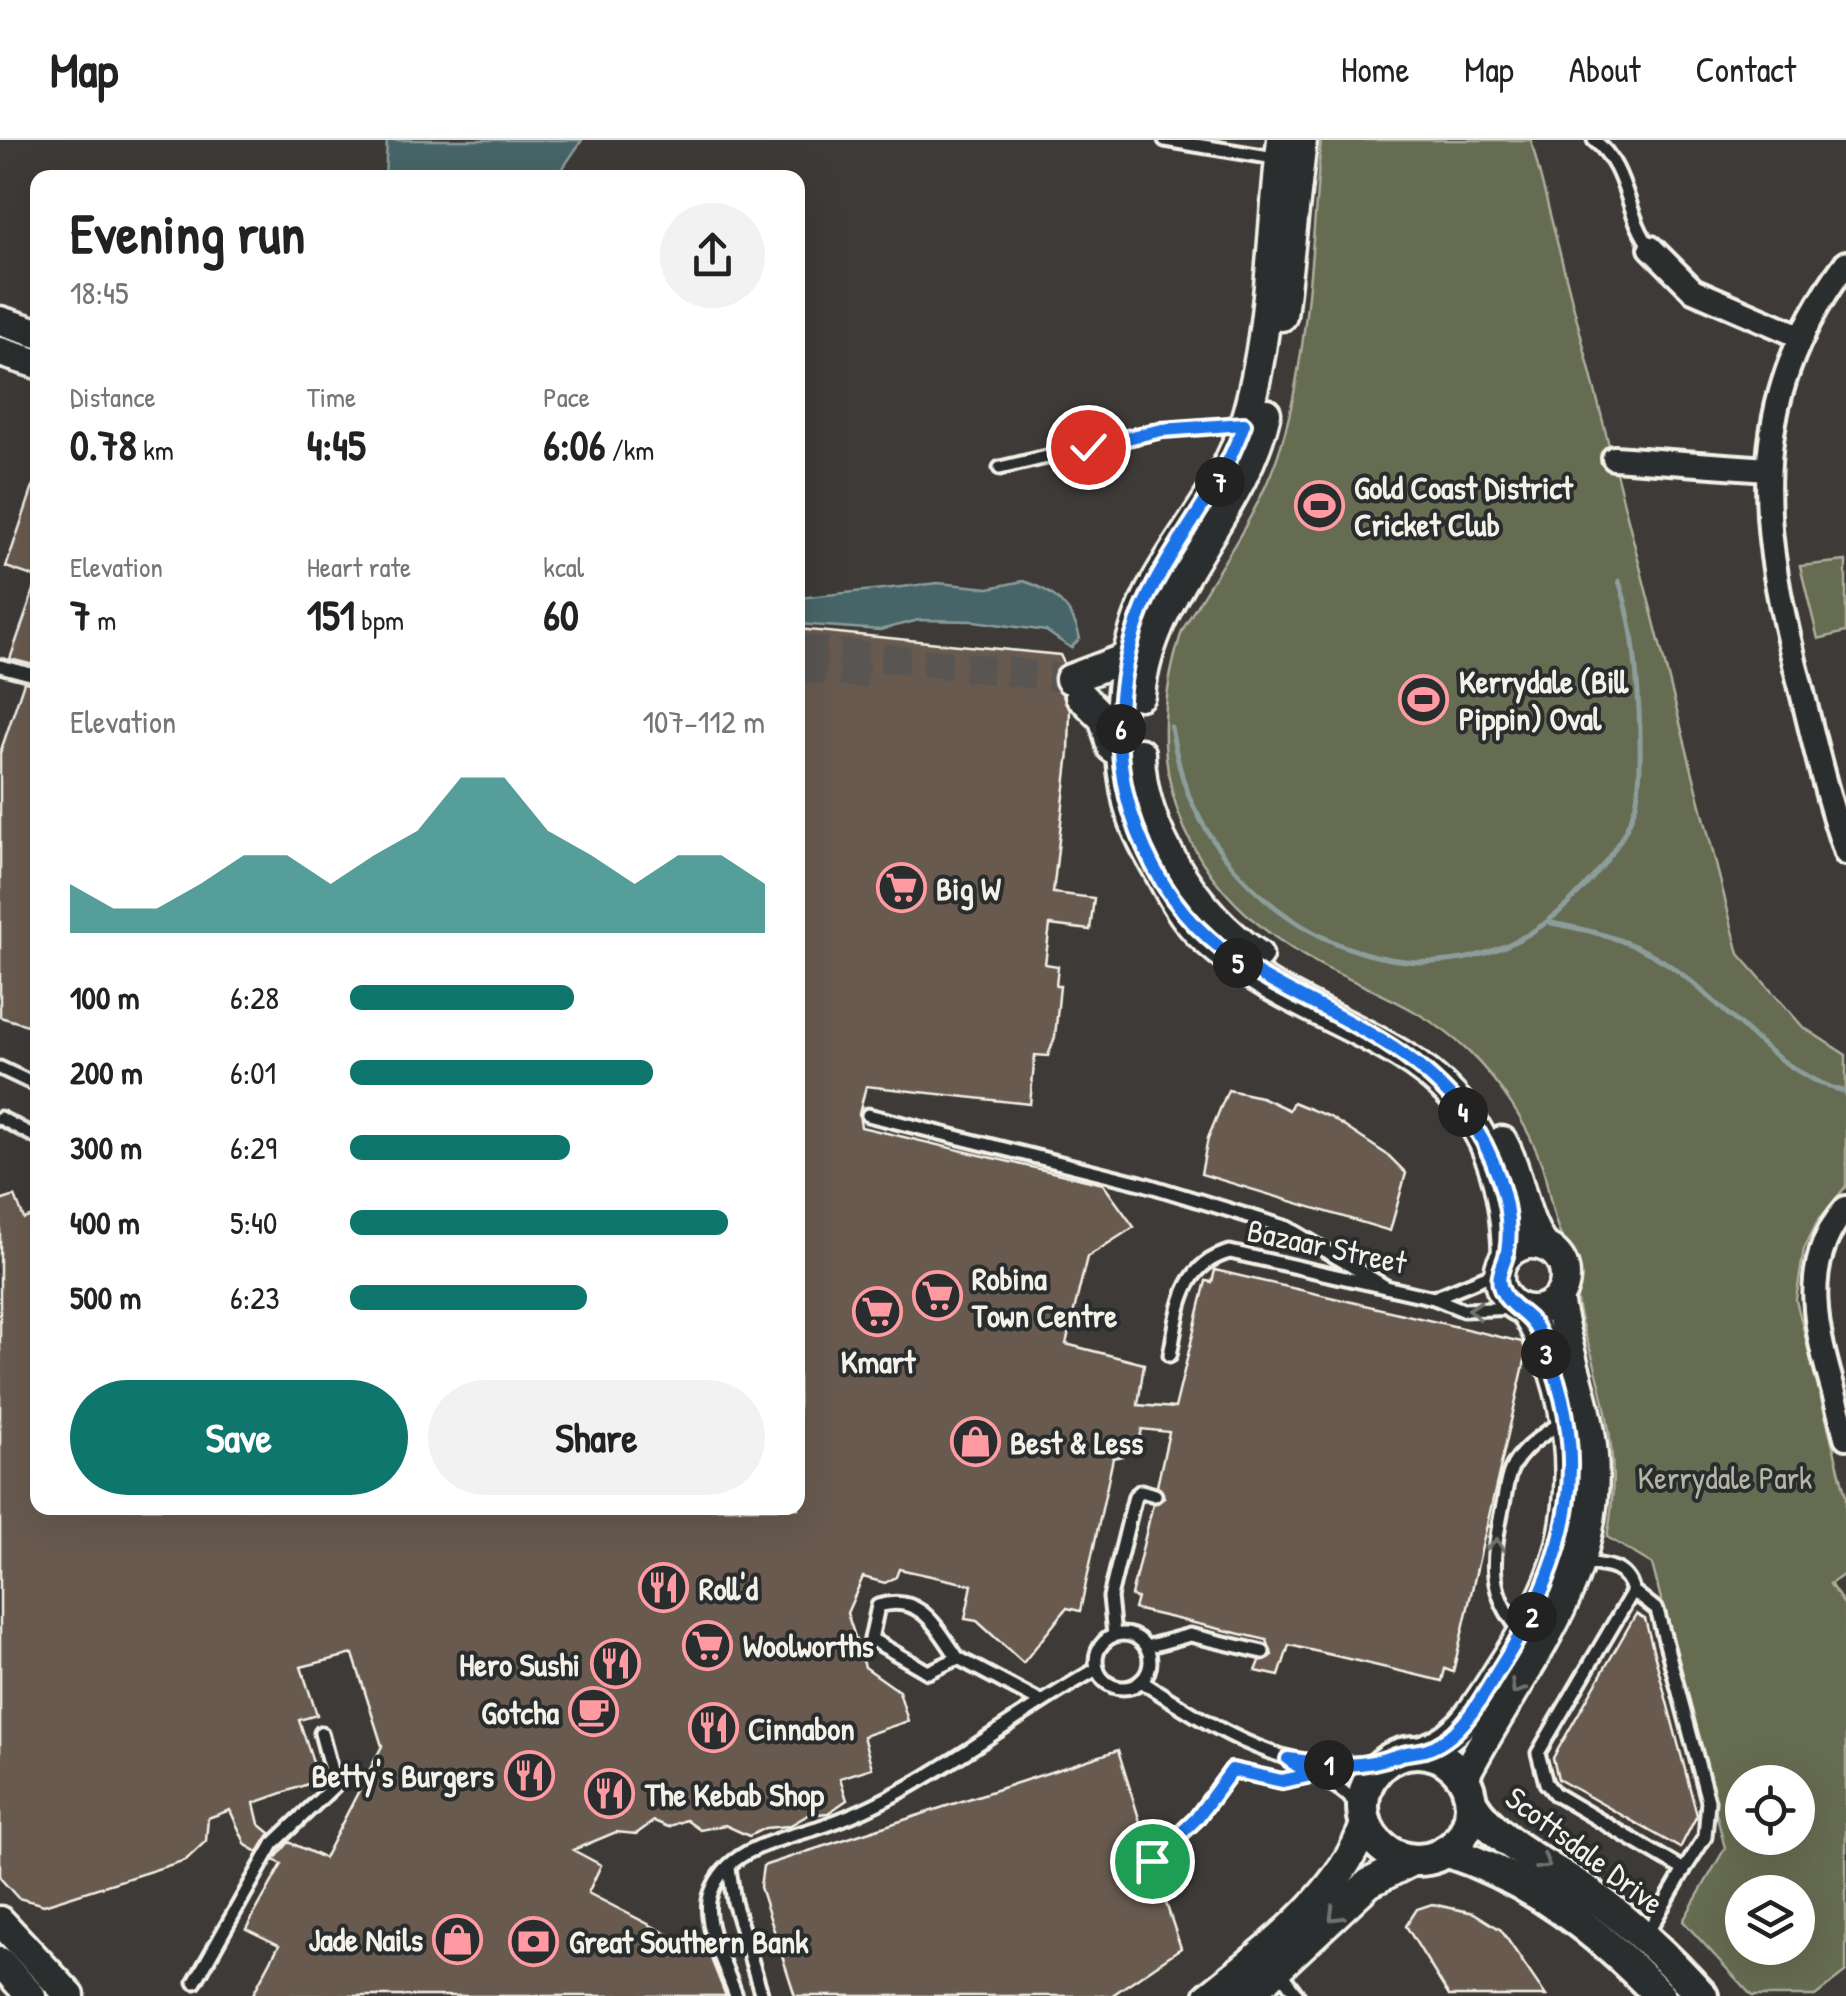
<!DOCTYPE html>
<html lang="en">
<head>
<meta charset="utf-8">
<style>
	:root { --surface:#fff; --page:#f2f2f2; --text:#222; --muted:#767676; --line:#e0e0e0; --accent:#0f766e }
	body { margin:0; font-family:"Patrick Hand",sans-serif; background:var(--page); color:var(--text); height:100vh; display:flex; flex-direction:column; font-size:38px; white-space:nowrap }
	* { box-sizing:border-box; margin:0 }
	p { font-size:32px; color:var(--muted) }
	.icon { flex:none; width:55px; height:55px; fill:none; stroke:currentColor; stroke-width:2; stroke-linecap:round; stroke-linejoin:round }
	.map { position:relative; flex:1; overflow:hidden }
	.drawer { position:absolute; left:30px; top:30px; width:775px; height:1345px; display:flex; flex-direction:column; background:var(--surface); border-radius:20px; box-shadow:0 10px 40px #0002 }
	.drawer>* { flex:none }
	.buttons { position:absolute; left:1725px; top:1625px; display:grid; gap:20px }
	.buttons a { display:grid; place-items:center; width:90px; height:90px; border-radius:50%; background:var(--surface); box-shadow:0 10px 40px #0002; font-size:50px }
	.pin { position:absolute; display:grid; place-items:center; width:85px; height:85px; color:#fff; margin:-42px; border:5px solid #fff; border-radius:50%; box-shadow:0 2px 10px #0007 }
	.km { position:absolute; width:50px; height:50px; margin:-25px; border-radius:50%; background:#222; color:#fff; font-size:28px; line-height:50px; text-align:center }
	.round { display:grid; place-items:center; flex:none; width:105px; height:105px; border-radius:52px; background:var(--page) }
	.headline { display:flex; align-items:center; justify-content:space-between; height:170px; padding:0 40px }
	h1 { font-size:55px; font-weight:800; line-height:75px }
	.figures { display:grid; grid-template-columns:repeat(3,1fr); gap:15px; height:170px; padding:10px 40px }
	.figures div { display:grid; align-content:center }
	.figures b { font-size:42px; font-weight:800 }
	.figures small { font-size:28px; font-weight:400 }
	.figures p { font-size:28px }
	.chart { height:280px; padding:20px 40px }
	.chart p { display:flex; justify-content:space-between }
	.chart svg { width:100%; height:180px; margin-top:10px; fill:var(--accent); opacity:.7 }
	.button { display:flex; gap:20px; margin-top:auto; padding:20px 40px }
	.button a { flex:1; height:115px; border-radius:60px; background:var(--accent); color:#fff; font-size:40px; font-weight:800; line-height:115px; text-align:center }
	.button a+a { background:var(--page); color:var(--text) }
	ul { padding:0 40px; list-style:none; font-size:32px }
	li { display:grid; grid-template-columns:160px 120px 1fr; align-items:center; height:75px }
	li i { height:25px; border-radius:12px; background:var(--accent) }
	header { display:flex; align-items:center; gap:60px; box-sizing:border-box; height:140px; padding:0 50px; background:var(--surface); border-bottom:2px solid var(--line) }
	header strong { font-size:48px }
	nav { display:flex; gap:55px; margin-inline-start:auto; font-size:35px }
	.map>svg:first-child { display:block }
	.green { fill:#666c51; stroke:#adae9c; stroke-width:2.5; fill-rule:evenodd }
	.water { fill:#466567; stroke:#8c9d9b; stroke-width:2.5 }
	.lines { fill:none; stroke-linecap:round; stroke-linejoin:round }
	.stream { stroke:#8c9d9b; stroke-width:5 }
	.building { fill:#685a4f; stroke:#f4f1e8; stroke-width:2.5 }
	.tertiary-tunnel { stroke:#585552; stroke-width:28; stroke-dasharray:28 14; stroke-linecap:butt }
	.service-casing { stroke:#f4f1e8; stroke-width:19 }
	.minor-casing { stroke:#f4f1e8; stroke-width:30 }
	.tertiary-casing { stroke:#f4f1e8; stroke-width:35 }
	.secondary-casing { stroke:#f4f1e8; stroke-width:38 }
	.service { stroke:#2a2d2e; stroke-width:11 }
	.minor { stroke:#2a2d2e; stroke-width:22 }
	.tertiary { stroke:#2a2d2e; stroke-width:28 }
	.secondary { stroke:#2a2d2e; stroke-width:30 }
	.oneway { stroke:#71726f }
	.route-casing { stroke:#fff; stroke-width:20 }
	.route { stroke:#1a73e8; stroke-width:12 }
	.labels { text-anchor:middle; dominant-baseline:central; stroke-width:8; stroke-linejoin:round; paint-order:stroke }
	.poi-label { font-size:32px; font-weight:bold; fill:#f4f1e8; stroke:#2a2d2e; text-anchor:start }
	.street-label { font-size:32px; fill:#f4f1e8; stroke:#2a2d2e }
	.park-label { font-size:32px; fill:#b4b5a4; stroke:#2a2d2e }
</style>
</head>
<body>
<header>
<strong>Map</strong>
<nav><a>Home</a><a>Map</a><a>About</a><a>Contact</a></nav>
</header>
<div class="map">
<svg width="1846" height="1856" viewBox="0 0 1846 1856">
	<rect width="100%" height="100%" fill="#3d3a38"/>
	<filter id="ink" filterUnits="userSpaceOnUse"><feTurbulence type="fractalNoise" baseFrequency=".01" numOctaves="2"/><feDisplacementMap in="SourceGraphic" scale="20" xChannelSelector="R" yChannelSelector="G"/><feConvolveMatrix kernelMatrix="1 2 1 2 8 2 1 2 1" color-interpolation-filters="sRGB"/></filter>
	<g filter="url(#ink)">
		<g class="green">
			<path d="M1321,0H1531L1739,814L1803,887L1846,915V1046L1818,1081L1804,1109L1796,1160L1846,1357V1433L1830,1444L1846,1467V1832L1815,1856H1752L1683,1781L1725,1708L1652,1424L1607,1397C1619,1339 1611,1283 1595,1226C1590,1206 1578,1181 1577,1160C1577,1153 1581,1145 1581,1138C1579,1121 1569,1112 1562,1098C1551,1076 1549,1048 1542,1025C1527,983 1500,943 1469,912C1427,871 1377,853 1326,828C1189,758 1134,639 1182,491C1211,439 1250,387 1272,331C1308,243 1312,97 1321,0ZM1742,1642H1798V1698H1742ZM1742,1752H1798V1808H1742Z"/>
			<polygon points="1846,421 1846,492 1818,499 1800,426"/>
		</g>
		<g class="water">
			<polygon points="387,0 582,0 557,37 385,38"/>
			<path d="M1023,441C1053,450 1073,467 1080,498L1071,508L1046,491L974,481L919,480L880,490L798,484V458L938,443L989,448Z"/>
		</g>
		<g class="lines">
			<g class="stream">
				<path d="M1171,587C1176,614 1182,643 1194,667C1263,809 1449,882 1571,761C1597,735 1624,703 1635,667C1643,639 1640,583 1638,553C1635,514 1632,479 1619,441"/>
				<path d="M1551,783C1596,791 1642,803 1679,832C1734,873 1777,934 1846,952"/>
			</g>
		</g>
		<g class="building">
			<polygon points="35,341 38,342 38,438 6,427"/>
			<polygon points="35,447 38,447 38,526 10,519"/>
			<polygon points="798,489 1060,515 1064,523 1053,537 1070,569 1069,612 1053,753 1094,758 1090,790 1050,785 1045,824 1058,826 1056,846 1060,846 1055,897 1048,916 1035,915 1030,964 866,946 859,974 861,987 1103,1044 1134,1087 1087,1117 1066,1204 1144,1224 1138,1265 1175,1268 1206,1141 1212,1142 1215,1130 1522,1202 1527,1212 1453,1532 1445,1529 1442,1541 1289,1505 1279,1536 1256,1531 1260,1521 1272,1515 1267,1500 1134,1469 1137,1458 1131,1456 1153,1364 1164,1357 1157,1346 1169,1292 1142,1289 1138,1306 1119,1301 1122,1316 1113,1318 1080,1471 1067,1468 1023,1523 977,1481 965,1479 972,1445 899,1429 896,1437 885,1443 863,1437 847,1473 865,1527 899,1551 908,1581 863,1596 872,1628 840,1638 847,1660 828,1673 808,1675 789,1686 765,1688 749,1696 725,1685 700,1690 686,1680 668,1687 654,1681 636,1694 616,1692 573,1710 601,1725 588,1753 710,1816 726,1856 252,1856 279,1805 246,1789 282,1724 274,1720 289,1702 324,1718 382,1606 353,1514 301,1527 317,1575 299,1580 319,1640 254,1663 259,1684 270,1693 258,1712 246,1705 230,1670 208,1678 206,1701 186,1720 44,1765 18,1758 0,1738 0,1061 15,1056 24,1079 38,1074 38,1368 798,1368"/>
			<polygon points="24,542 38,545 38,888 0,877 0,613"/>
			<polygon points="1228,950 1261,957 1289,970 1293,962 1330,977 1389,1016 1406,1033 1390,1091 1201,1034 1208,998"/>
			<polygon points="1636,1474 1645,1479 1697,1675 1680,1708 1558,1639 1553,1618"/>
			<polygon points="1118,1610 1149,1711 1143,1724 1155,1730 1181,1808 1111,1856 795,1856 760,1747 763,1726"/>
			<polygon points="1432,1764 1474,1773 1501,1790 1546,1856 1449,1856 1406,1786 1417,1769"/>
		</g>
		<g class="lines">
			<g class="tertiary-tunnel">
				<polyline points="798,508 1070,539"/>
				<polyline points="798,528 874,535"/>
			</g>
			<defs>
				<g id="service">
					<polyline points="1165,0 1281,19"/>
					<path d="M1594,0C1630,29 1625,75 1651,108"/>
					<polyline points="1000,328 1162,290 1244,284"/>
					<polyline points="0,526 38,536"/>
					<polyline points="0,928 38,946"/>
					<polyline points="868,975 1141,1043 1288,1088 1386,1147"/>
					<polyline points="0,978 38,998"/>
					<polyline points="1434,1158 1499,1131"/>
					<path d="M1170,1215C1179,1171 1180,1125 1230,1112L1434,1158L1463,1170L1519,1168"/>
					<path d="M1582,1423C1605,1425 1626,1425 1633,1451L1538,1613L1546,1643L1555,1654L1684,1730L1645,1797"/>
					<polyline points="1633,1451 1657,1470 1708,1661 1705,1697 1684,1730"/>
					<path d="M1523,1494C1486,1453 1492,1420 1502,1369C1505,1357 1506,1341 1511,1330C1520,1309 1544,1293 1563,1282"/>
					<circle cx="1123" cy="1521" r="27"/>
					<polyline points="1114,1495 1110,1457 1135,1356 1141,1351 1155,1355"/>
					<polyline points="1146,1507 1190,1495 1263,1512"/>
					<path d="M958,1518C936,1487 921,1453 878,1466L871,1499L928,1532L958,1518L1039,1561"/>
					<path d="M1141,1541C1212,1587 1293,1641 1383,1623"/>
					<path d="M1308,1633C1333,1644 1349,1650 1363,1675"/>
					<polyline points="1152,1721 1196,1679 1232,1630 1282,1641 1311,1635"/>
					<polyline points="729,1728 734,1762 762,1856"/>
					<polyline points="1278,1829 1298,1856"/>
					<polyline points="195,1842 273,1704 335,1645 321,1593"/>
					<path d="M736,1856C727,1828 700,1782 711,1753C727,1708 777,1701 817,1688C920,1655 1004,1580 1097,1529"/>
				</g>
				<g id="minor">
					<polyline points="1651,108 1693,150 1802,197"/>
					<path d="M1846,123C1740,267 1760,391 1802,552C1815,606 1828,661 1846,713"/>
					<polyline points="1614,318 1768,329"/>
					<path d="M1846,1068C1787,1136 1828,1222 1846,1297"/>
				</g>
				<g id="tertiary">
					<path d="M1282,0C1271,93 1272,194 1244,284C1226,344 1186,387 1156,441C1120,503 1113,584 1126,653C1131,681 1144,706 1158,730C1170,753 1184,780 1204,798C1332,913 1501,889 1507,1115"/>
					<polyline points="1282,176 1302,0"/>
					<polyline points="0,181 38,193"/>
					<polyline points="0,212 38,224"/>
					<polyline points="1070,539 1128,517"/>
					<polyline points="1080,555 1104,579 1112,608"/>
					<path d="M1140,555C1151,449 1243,375 1266,273"/>
					<path d="M1140,613C1141,689 1196,773 1258,815"/>
					<path d="M1502,1001C1521,1035 1521,1073 1543,1106"/>
					<circle cx="1532" cy="1137" r="33"/>
					<path d="M1413,1612C1454,1605 1474,1570 1495,1537C1515,1505 1537,1473 1551,1437C1583,1354 1573,1245 1524,1170"/>
					<path d="M1463,1639C1517,1532 1603,1445 1593,1316C1589,1263 1566,1211 1558,1158"/>
					<polyline points="0,1781 70,1856"/>
					<polyline points="0,1822 31,1856"/>
					<path d="M1209,1856C1266,1810 1341,1755 1365,1684"/>
					<polyline points="1248,1856 1369,1743 1414,1720"/>
				</g>
				<g id="secondary">
					<circle cx="1417" cy="1666" r="54"/>
					<path d="M1471,1662C1498,1706 1552,1726 1593,1756C1633,1785 1669,1819 1702,1856"/>
					<path d="M1446,1711C1531,1739 1599,1792 1660,1856"/>
				</g>
			</defs>
			<use href="#service" class="service-casing"/>
			<use href="#minor" class="minor-casing"/>
			<use href="#tertiary" class="tertiary-casing"/>
			<use href="#secondary" class="secondary-casing"/>
			<use href="#service" class="service"/>
			<use href="#minor" class="minor"/>
			<use href="#tertiary" class="tertiary"/>
			<use href="#secondary" class="secondary"/>
		</g>
		<defs><path id="oneway-chevron" d="M-2-3.5L2.5 0L-2 3.5" fill="none" stroke-width="1.6" stroke-linecap="round" stroke-linejoin="round" transform="scale(2.5)"/></defs>
		<g class="oneway">
			<use href="#oneway-chevron" transform="translate(1475 1170) rotate(-176)"/>
			<use href="#oneway-chevron" transform="translate(1496 1405) rotate(-83)"/>
			<use href="#oneway-chevron" transform="translate(1517 1548) rotate(122)"/>
			<use href="#oneway-chevron" transform="translate(1544 1723) rotate(31)"/>
			<use href="#oneway-chevron" transform="translate(1335 1775) rotate(135)"/>
		</g>
	</g>
	<g class="lines" filter="url(#ink)">
		<defs>
			<path id="route" d="M1088,307L1162,290L1244,284C1221,348 1186,386 1155,443C1119,508 1109,601 1131,672C1193,871 1358,839 1465,973C1492,1008 1515,1067 1507,1112C1504,1127 1494,1137 1503,1153C1511,1169 1529,1173 1537,1190C1597,1312 1570,1420 1500,1528C1481,1558 1462,1599 1425,1610C1417,1612 1407,1612 1399,1615C1356,1630 1333,1625 1288,1619L1311,1635L1282,1641L1232,1630L1196,1679L1152,1721"/>
		</defs>
		<use href="#route" class="route-casing"/>
		<use href="#route" class="route"/>
	</g>
	<defs>
		<symbol id="stadium-ring" viewBox="-11 -11 22 22"><circle r="9.5" fill="#2a2d2e" stroke="#ff9aa2" stroke-width="1.5"/><path d="M0-5a6.5 5 0 1 0 0 10a6.5 5 0 1 0 0-10ZM-3.5-1.8h7v3.6h-7Z" fill="#ff9aa2"/></symbol>
		<symbol id="supermarket-ring" viewBox="-11 -11 22 22"><circle r="9.5" fill="#2a2d2e" stroke="#ff9aa2" stroke-width="1.5"/><path d="M-6-5.5h2.5l.6 2H6L4.5 2H-2.5L-4.4-4H-6ZM-1.5 3.2a1.3 1.3 0 1 0 .1 0ZM3 3.2a1.3 1.3 0 1 0 .1 0Z" fill="#ff9aa2"/></symbol>
		<symbol id="shop-ring" viewBox="-11 -11 22 22"><circle r="9.5" fill="#2a2d2e" stroke="#ff9aa2" stroke-width="1.5"/><path d="M-5-2.5h2.3a2.7 3.5 0 0 1 5.4 0H5L5.5 6h-11ZM-1.5-2.5h3a1.5 2.3 0 0 0-3 0Z" fill="#ff9aa2"/></symbol>
		<symbol id="restaurant-ring" viewBox="-11 -11 22 22"><circle r="9.5" fill="#2a2d2e" stroke="#ff9aa2" stroke-width="1.5"/><path d="M-5-6h1v4h1v-4h1v4h1v-4h1v5L-1.5 .5V6h-2V.5L-5-1ZM5-6V6H3V1.5H1.5Q1.5-4 5-6Z" fill="#ff9aa2"/></symbol>
		<symbol id="cafe-ring" viewBox="-11 -11 22 22"><circle r="9.5" fill="#2a2d2e" stroke="#ff9aa2" stroke-width="1.5"/><path d="M-5.5-4.5H6V0H3Q3 3.5 0 3.5H-2.5Q-5.5 3.5-5.5 0ZM3-3.2v2h1.7v-2ZM-6 4.5H4V6H-6Z" fill="#ff9aa2"/></symbol>
		<symbol id="bank-ring" viewBox="-11 -11 22 22"><circle r="9.5" fill="#2a2d2e" stroke="#ff9aa2" stroke-width="1.5"/><path d="M-6-4H6V4H-6ZM0-2.3a2.3 2.3 0 1 0 0 4.6a2.3 2.3 0 1 0 0-4.6Z" fill="#ff9aa2"/></symbol>
	</defs>
	<g fill-rule="evenodd">
		<use href="#stadium-ring" x="1292" y="338" width="55" height="55"/>
		<use href="#stadium-ring" x="1396" y="532" width="55" height="55"/>
		<use href="#supermarket-ring" x="874" y="720" width="55" height="55"/>
		<use href="#supermarket-ring" x="910" y="1128" width="55" height="55"/>
		<use href="#supermarket-ring" x="850" y="1144" width="55" height="55"/>
		<use href="#shop-ring" x="948" y="1274" width="55" height="55"/>
		<use href="#restaurant-ring" x="636" y="1420" width="55" height="55"/>
		<use href="#supermarket-ring" x="680" y="1478" width="55" height="55"/>
		<use href="#restaurant-ring" x="588" y="1496" width="55" height="55"/>
		<use href="#cafe-ring" x="566" y="1544" width="55" height="55"/>
		<use href="#restaurant-ring" x="686" y="1560" width="55" height="55"/>
		<use href="#restaurant-ring" x="502" y="1608" width="55" height="55"/>
		<use href="#restaurant-ring" x="582" y="1626" width="55" height="55"/>
		<use href="#shop-ring" x="430" y="1772" width="55" height="55"/>
		<use href="#bank-ring" x="506" y="1774" width="55" height="55"/>
	</g>
	<g class="labels">
		<g class="poi-label">
			<text x="1354" y="347">Gold Coast District<tspan x="1354" dy="37">Cricket Club</tspan></text>
			<text x="1459" y="541">Kerrydale (Bill<tspan x="1459" dy="37">Pippin) Oval</tspan></text>
			<text x="936" y="748">Big W</text>
			<text x="972" y="1138">Robina<tspan x="972" dy="37">Town Centre</tspan></text>
			<text x="878" y="1221" text-anchor="middle">Kmart</text>
			<text x="1010" y="1302">Best &amp; Less</text>
			<text x="699" y="1448">Roll'd</text>
			<text x="743" y="1505">Woolworths</text>
			<text x="580" y="1524" text-anchor="end">Hero Sushi</text>
			<text x="559" y="1572" text-anchor="end">Gotcha</text>
			<text x="748" y="1588">Cinnabon</text>
			<text x="494" y="1635" text-anchor="end">Betty's Burgers</text>
			<text x="645" y="1654">The Kebab Shop</text>
			<text x="423" y="1799" text-anchor="end">Jade Nails</text>
			<text x="569" y="1801">Great Southern Bank</text>
		</g>
		<g class="street-label">
			<text transform="translate(1327 1106) rotate(12)">Bazaar Street</text>
			<text transform="translate(1585 1710) rotate(37)">Scottsdale Drive</text>
		</g>
		<g class="park-label">
			<text x="1725" y="1337">Kerrydale Park</text>
		</g>
	</g>
</svg>
<div class="buttons">
<a><svg class="icon" aria-label="locate" viewBox="0 0 24 24"><circle cx="12" cy="12" r="6"/><path d="M12 2v4M12 18v4M2 12h4M18 12h4"/></svg></a>
<a><svg class="icon" aria-label="layers" viewBox="0 0 24 24"><path d="M12 4l9 5-9 5-9-5zM3 14l9 5 9-5"/></svg></a>
</div>
<div class="pin" style="left:1152px;top:1721px;background:#1e9e55"><svg class="icon" aria-label="arrive" viewBox="0 0 24 24"><path d="M6 21V4h12l-3 4 3 4H6"/></svg></div>
<div class="pin" style="left:1088px;top:307px;background:#d93025"><svg class="icon" aria-label="check" viewBox="0 0 24 24"><path d="M5 12l5 5 9-10"/></svg></div>
<b class="km" style="left:1329px;top:1625px">1</b>
<b class="km" style="left:1532px;top:1477px">2</b>
<b class="km" style="left:1546px;top:1214px">3</b>
<b class="km" style="left:1463px;top:972px">4</b>
<b class="km" style="left:1238px;top:823px">5</b>
<b class="km" style="left:1121px;top:589px">6</b>
<b class="km" style="left:1220px;top:342px">7</b>
<section class="drawer">
<div class="headline"><div><h1>Evening run</h1><p>18:45</p></div><a class="round"><svg class="icon" aria-label="share" viewBox="0 0 24 24"><path d="M12 15V3M7 8l5-5 5 5M5 13v7h14v-7"/></svg></a></div>
<div class="figures">
<div><p>Distance</p><b>0.78<small> km</small></b></div>
<div><p>Time</p><b>4:45</b></div>
<div><p>Pace</p><b>6:06<small> /km</small></b></div>
</div>
<div class="figures">
<div><p>Elevation</p><b>7<small> m</small></b></div>
<div><p>Heart rate</p><b>151<small> bpm</small></b></div>
<div><p>kcal</p><b>60</b></div>
</div>
<div class="chart"><p><span>Elevation</span>107–112 m</p>
<svg viewBox="0 0 160 44" preserveAspectRatio="none"><path d="M0 44V32L10 38L20 38L30 32L40 25L50 25L60 32L70 25L80 19L90 6L100 6L110 19L120 25L130 32L140 25L150 25L160 32V44z"/></svg>
</div>
<ul>
<li><b>100 m</b>6:28<i style="width:54%"></i></li>
<li><b>200 m</b>6:01<i style="width:73%"></i></li>
<li><b>300 m</b>6:29<i style="width:53%"></i></li>
<li><b>400 m</b>5:40<i style="width:91%"></i></li>
<li><b>500 m</b>6:23<i style="width:57%"></i></li>
</ul>
<div class="button"><a>Save</a><a>Share</a></div>
</section>
</div>
</body>
</html>
